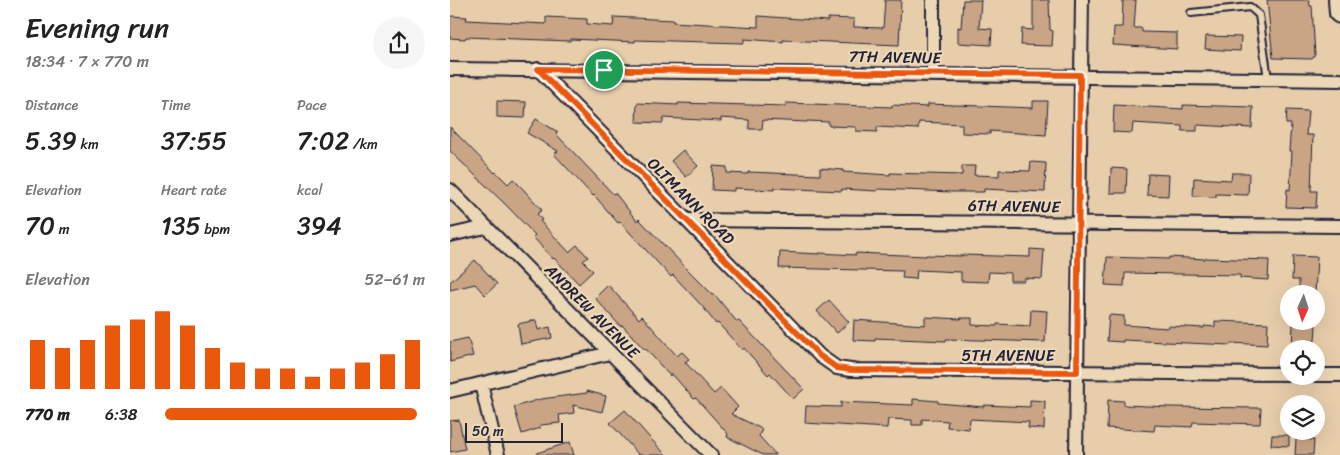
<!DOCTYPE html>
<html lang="en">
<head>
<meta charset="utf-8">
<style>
	:root { --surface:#fff; --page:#f6f6f6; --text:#222; --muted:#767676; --accent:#ea580c }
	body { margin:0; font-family:Sriracha,sans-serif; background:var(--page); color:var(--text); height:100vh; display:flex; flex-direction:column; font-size:19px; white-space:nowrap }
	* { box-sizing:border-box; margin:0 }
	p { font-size:16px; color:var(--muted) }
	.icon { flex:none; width:28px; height:28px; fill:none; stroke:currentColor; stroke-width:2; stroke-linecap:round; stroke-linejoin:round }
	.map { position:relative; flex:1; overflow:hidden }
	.details { display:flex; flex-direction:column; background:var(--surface); width:450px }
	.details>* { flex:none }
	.needle { width:32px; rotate:183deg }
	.buttons { position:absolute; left:830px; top:285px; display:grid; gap:10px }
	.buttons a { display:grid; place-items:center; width:45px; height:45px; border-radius:50%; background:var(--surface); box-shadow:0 5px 20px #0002; font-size:25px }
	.scale { position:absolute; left:15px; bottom:12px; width:98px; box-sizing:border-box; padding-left:5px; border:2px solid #22223b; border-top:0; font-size:14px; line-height:18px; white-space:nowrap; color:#22223b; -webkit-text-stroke:4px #ecd8b6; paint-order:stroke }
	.pin { position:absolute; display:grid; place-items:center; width:42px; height:42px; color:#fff; margin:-21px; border:2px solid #fff; border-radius:50%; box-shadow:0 1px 5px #0007 }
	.round { display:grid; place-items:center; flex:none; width:52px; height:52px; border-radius:26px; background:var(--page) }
	.headline { display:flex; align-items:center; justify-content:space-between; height:85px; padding:0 25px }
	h1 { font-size:28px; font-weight:600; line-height:38px }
	.figures { display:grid; grid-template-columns:repeat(3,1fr); gap:8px; height:85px; padding:5px 25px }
	.figures div { display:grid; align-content:center }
	.figures b { font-size:25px; font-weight:600 }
	.figures small { font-size:14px; font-weight:400 }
	.figures p { font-size:14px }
	.chart { height:140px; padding:10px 25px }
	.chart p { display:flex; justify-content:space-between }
	.chart svg { width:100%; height:90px; margin-top:5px; stroke:var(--accent); stroke-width:6 }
	ul { padding:0 25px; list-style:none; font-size:16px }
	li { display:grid; grid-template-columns:80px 60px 1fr; align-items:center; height:38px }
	li i { height:12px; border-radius:6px; background:var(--accent) }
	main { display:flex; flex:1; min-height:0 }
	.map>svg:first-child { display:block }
	.building { fill:#c9a585; stroke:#22223b }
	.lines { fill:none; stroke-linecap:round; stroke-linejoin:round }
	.lane-casing { stroke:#22223b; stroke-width:10 }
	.street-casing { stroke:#22223b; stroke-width:16 }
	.primary-casing { stroke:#22223b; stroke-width:24 }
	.lane { stroke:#ecd8b6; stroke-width:6 }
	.street { stroke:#ecd8b6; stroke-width:12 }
	.primary { stroke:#ecd8b6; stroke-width:20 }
	.route-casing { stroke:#fff; stroke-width:10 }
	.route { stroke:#ea580c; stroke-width:6 }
	.labels { text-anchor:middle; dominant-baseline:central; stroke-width:4.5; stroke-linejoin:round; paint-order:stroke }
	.street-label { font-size:16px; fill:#22223b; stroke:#ecd8b6 }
</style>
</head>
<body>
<main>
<section class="details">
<div class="headline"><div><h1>Evening run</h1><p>18:34 · 7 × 770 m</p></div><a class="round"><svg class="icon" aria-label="share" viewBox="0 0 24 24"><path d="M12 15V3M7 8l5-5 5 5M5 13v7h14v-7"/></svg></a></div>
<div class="figures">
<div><p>Distance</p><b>5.39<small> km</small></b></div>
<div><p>Time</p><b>37:55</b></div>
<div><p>Pace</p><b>7:02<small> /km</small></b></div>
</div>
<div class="figures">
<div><p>Elevation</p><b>70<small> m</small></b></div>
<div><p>Heart rate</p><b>135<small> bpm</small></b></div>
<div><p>kcal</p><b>394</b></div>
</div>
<div class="chart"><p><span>Elevation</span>52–61 m</p>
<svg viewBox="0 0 160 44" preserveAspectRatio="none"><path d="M5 44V20M15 44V24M25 44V20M35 44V13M45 44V10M55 44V6M65 44V13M75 44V24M85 44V31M95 44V34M105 44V34M115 44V38M125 44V34M135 44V31M145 44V27M155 44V20"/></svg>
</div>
<ul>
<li><b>770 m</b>6:38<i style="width:97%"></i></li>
</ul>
</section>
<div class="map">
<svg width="890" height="455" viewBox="0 0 890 455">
	<rect width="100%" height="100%" fill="#e7cdaa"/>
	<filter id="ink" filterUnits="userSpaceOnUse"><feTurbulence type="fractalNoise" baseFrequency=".02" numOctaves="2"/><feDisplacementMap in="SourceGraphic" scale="10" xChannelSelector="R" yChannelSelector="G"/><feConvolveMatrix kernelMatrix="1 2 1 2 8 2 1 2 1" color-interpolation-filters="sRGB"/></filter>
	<g filter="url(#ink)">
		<g class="building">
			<polygon points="435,0 451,0 449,45 333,40 333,42 294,39 294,43 185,40 185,42 121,39 120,41 16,37 15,39 0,38 0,16 17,17 16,20 96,24 96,17 137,19 137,24 163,26 164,17 223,20 223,22 308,27 308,16 378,21 378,18 404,19 404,27 433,28"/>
			<polygon points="513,0 531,0 529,28 542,29 541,45 508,43 508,27 511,28"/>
			<polygon points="583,0 599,0 600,30 603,31 602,46 571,45 572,29 583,30"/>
			<polygon points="673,0 686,0 684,28 692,28 692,32 727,33 727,49 663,45 664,27 672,27"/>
			<polygon points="817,0 859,0 860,6 862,6 865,55 862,59 823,58"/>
			<polygon points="756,36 791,37 790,51 755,49"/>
			<polygon points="47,101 76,102 75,118 47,117"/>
			<polygon points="583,101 598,101 596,135 540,131 540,134 512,133 512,124 469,122 468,129 427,127 427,132 406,131 406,127 379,126 379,122 357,121 357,122 313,120 312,129 299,129 299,120 271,118 271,121 213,118 213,123 186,122 187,103 228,105 228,103 336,106 336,103 442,107 442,105 478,107 478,104 583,108"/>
			<polygon points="664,105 733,109 733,105 803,107 802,128 747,125 747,131 732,131 732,126 683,123 682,133 663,132"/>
			<polygon points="837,110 858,111 856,135 863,135 861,191 867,191 866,208 836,207 837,189 840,190 842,151 839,151 841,124 836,124"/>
			<polygon points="86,119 108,132 106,134 163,194 165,193 187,221 189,219 239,271 264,296 265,295 287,322 289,321 354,389 343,399 320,373 318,375 294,348 292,350 268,323 266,324 252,306 223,275 221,277 170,222 168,223 144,195 143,196 104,154 108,151 77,133"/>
			<polygon points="0,127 45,173 46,172 58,184 63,179 73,189 92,210 87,214 92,220 90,221 119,252 127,245 138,257 133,261 143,271 129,284 104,258 103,259 83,237 85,235 56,205 0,151"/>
			<polygon points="233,150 248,166 236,177 221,161"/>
			<polygon points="581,162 596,163 595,192 534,189 534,192 502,192 428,189 427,191 392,189 392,191 324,188 324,190 284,188 284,191 262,190 263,166 277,167 277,173 298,174 298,172 370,175 370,168 393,170 393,172 440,175 440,173 512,175 512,166 525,166 524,175 549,176 549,170 580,171"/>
			<polygon points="661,168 677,169 676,193 660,193"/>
			<polygon points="782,173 799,173 798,195 766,194 766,197 743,196 744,178 781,180"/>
			<polygon points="698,174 719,175 718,196 697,195"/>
			<polygon points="580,249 594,250 592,279 574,278 574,281 560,281 560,273 539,272 538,282 511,281 511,272 467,270 466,279 452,278 453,271 329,268 330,252 369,254 369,253 406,255 406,253 476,256 476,255 512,256 512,255 580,257"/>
			<polygon points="843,256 867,257 865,294 849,294 849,280 842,280"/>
			<polygon points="657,257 719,259 719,257 755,259 755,258 819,260 818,280 790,278 790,275 675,273 674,286 655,285"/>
			<polygon points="25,260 47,284 35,295 25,284 0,290 0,282"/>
			<polygon points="158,285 189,319 192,316 227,356 232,352 239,359 235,362 264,394 271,388 288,407 281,414 312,429 309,436 326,455 313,455 277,437 278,434 246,398 244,399 222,374 220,376 196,349 195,350 172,325 171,327 145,298"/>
			<polygon points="379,300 399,322 387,333 367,311"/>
			<polygon points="581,310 597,311 595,342 496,339 496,341 425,338 425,341 403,340 404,320 475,325 475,317 511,319 511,318 522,318 522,325 547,326 547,324 580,326"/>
			<polygon points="659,315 674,316 674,325 718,328 718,326 754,328 754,326 765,327 765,321 818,323 817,345 781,343 780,345 673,340 673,342 657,341"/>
			<polygon points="86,320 88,330 100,327 102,338 71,344 68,324"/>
			<polygon points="843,324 866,325 865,341 853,341 852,348 842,348"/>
			<polygon points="18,338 23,356 0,362 0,342"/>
			<polygon points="137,391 156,396 152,412 123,405 124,413 109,415 110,423 90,425 90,428 72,434 64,407 91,399 137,393"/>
			<polygon points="463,399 488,401 488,403 534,407 534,405 580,407 580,400 595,401 594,429 578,428 579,422 520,419 519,429 497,427 498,421 472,419 472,425 462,425 462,420 438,419 437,428 355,423 356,406 391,407 391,402 463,405"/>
			<polygon points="658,400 674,401 674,405 719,407 811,408 810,424 743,422 742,427 705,425 704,431 657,428"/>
			<polygon points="175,410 200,438 216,455 189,455 160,423"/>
			<polygon points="9,420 15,449 0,452 0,421"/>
			<polygon points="822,435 839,435 839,446 821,445"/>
			<polygon points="846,439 864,440 863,455 845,455"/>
			<polygon points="120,442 124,455 88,455 87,453"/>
		</g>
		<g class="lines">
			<defs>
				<polyline id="lane" points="741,13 800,7 809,15 818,79"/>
				<g id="street">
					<polyline points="483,0 483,73"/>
					<polyline points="0,69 890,80"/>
					<polyline points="88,69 370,356 387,368 401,370 839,374"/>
					<polyline points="0,190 261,455"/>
					<polyline points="237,220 890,226"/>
					<polyline points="0,235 36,227"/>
					<polyline points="866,375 890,375"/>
					<polyline points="31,384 48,455"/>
					<polyline points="0,391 160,353"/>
					<polyline points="626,455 632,0"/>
				</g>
				<polyline id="primary" points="889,0 890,13"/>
			</defs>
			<use href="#lane" class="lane-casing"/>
			<use href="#street" class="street-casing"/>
			<use href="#primary" class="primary-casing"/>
			<use href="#lane" class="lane"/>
			<use href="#street" class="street"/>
			<use href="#primary" class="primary"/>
		</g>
	</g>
	<g class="lines" filter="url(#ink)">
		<defs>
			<polygon id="route" points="88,69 630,75 627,372 401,370 387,368 370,356"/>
		</defs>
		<use href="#route" class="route-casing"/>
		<use href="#route" class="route"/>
	</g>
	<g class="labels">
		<g class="street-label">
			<text transform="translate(445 57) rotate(1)">7TH AVENUE</text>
			<text transform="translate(241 201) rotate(45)">OLTMANN ROAD</text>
			<text transform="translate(564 206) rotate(1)">6TH AVENUE</text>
			<text transform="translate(142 311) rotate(45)">ANDREW AVENUE</text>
			<text x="558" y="355">5TH AVENUE</text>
		</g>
	</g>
</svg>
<div class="buttons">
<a><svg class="needle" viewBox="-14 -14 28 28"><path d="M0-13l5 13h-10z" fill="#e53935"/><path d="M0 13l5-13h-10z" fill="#767676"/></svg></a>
<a><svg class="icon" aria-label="locate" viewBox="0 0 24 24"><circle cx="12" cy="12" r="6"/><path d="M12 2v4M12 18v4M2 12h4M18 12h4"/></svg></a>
<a><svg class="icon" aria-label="layers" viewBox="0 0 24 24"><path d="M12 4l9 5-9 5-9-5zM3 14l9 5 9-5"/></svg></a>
</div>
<div class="scale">50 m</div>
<div class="pin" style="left:154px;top:70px;background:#1e9e55"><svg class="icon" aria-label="arrive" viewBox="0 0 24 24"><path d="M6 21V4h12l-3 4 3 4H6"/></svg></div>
</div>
</main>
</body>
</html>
